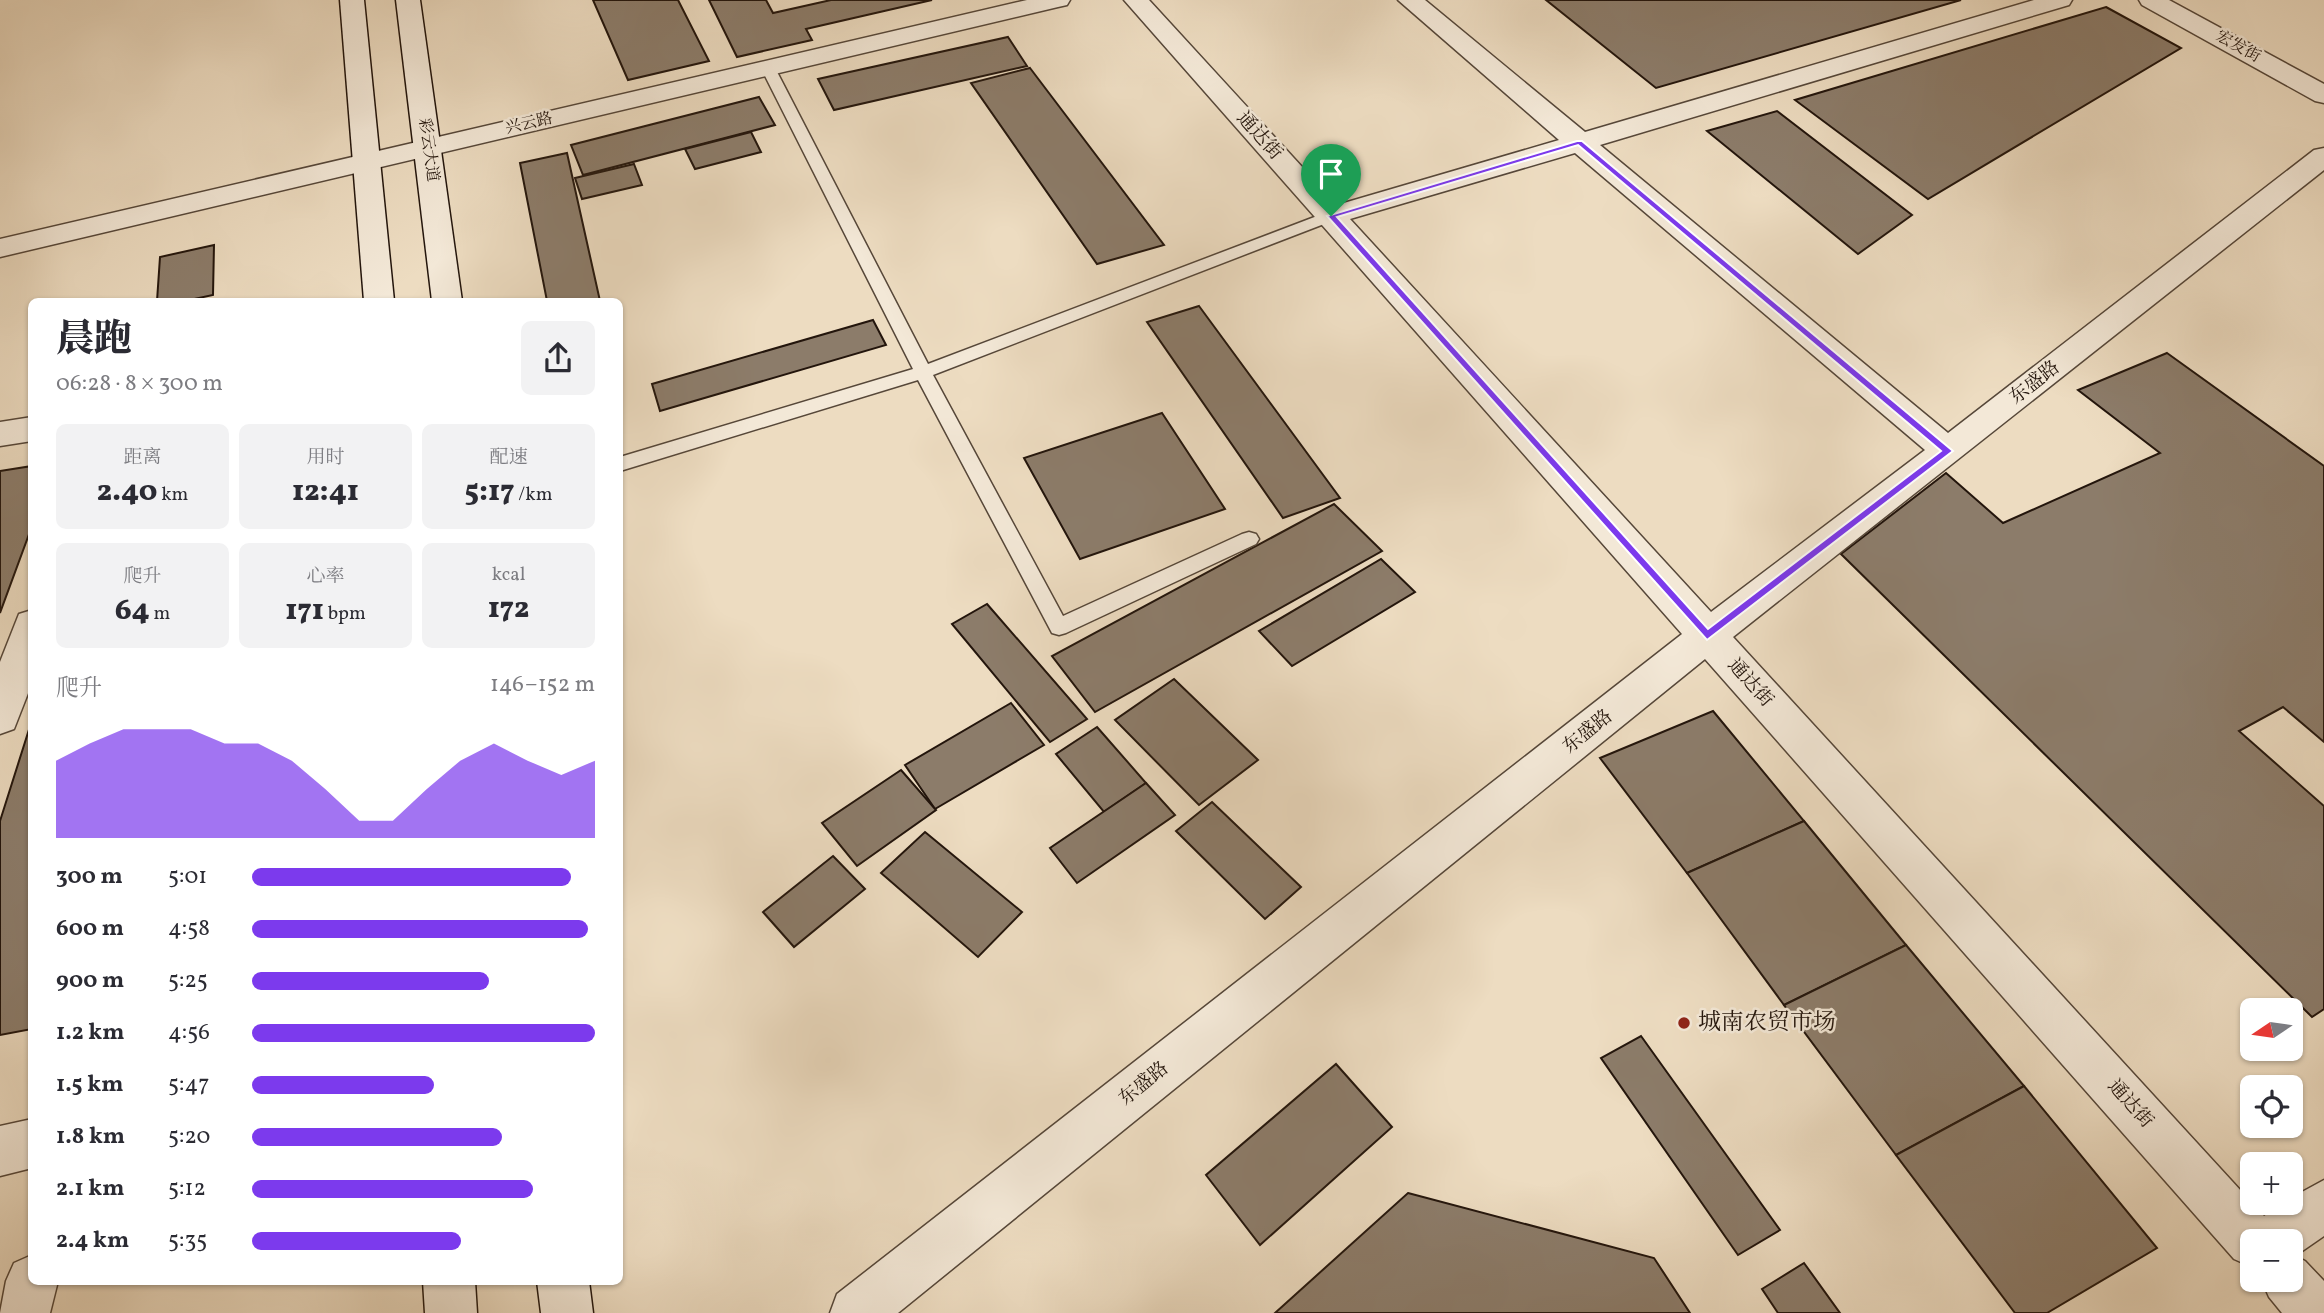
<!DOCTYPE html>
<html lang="zh">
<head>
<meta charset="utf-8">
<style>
	:root { --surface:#fff; --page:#f2f2f3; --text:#2b2b33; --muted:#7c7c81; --accent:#7c3aed }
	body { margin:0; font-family:Vollkorn,"Noto Serif SC",serif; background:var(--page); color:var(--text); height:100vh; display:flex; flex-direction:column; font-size:26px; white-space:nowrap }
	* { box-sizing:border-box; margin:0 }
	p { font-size:23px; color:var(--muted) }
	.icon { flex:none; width:38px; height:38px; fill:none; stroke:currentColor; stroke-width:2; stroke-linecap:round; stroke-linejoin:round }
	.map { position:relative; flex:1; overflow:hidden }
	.details { position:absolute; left:28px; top:298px; width:595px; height:987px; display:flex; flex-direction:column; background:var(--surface); border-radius:10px; box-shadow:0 2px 5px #0004 }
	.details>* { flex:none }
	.needle { width:46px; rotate:257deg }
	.controls { position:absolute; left:2240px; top:998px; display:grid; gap:14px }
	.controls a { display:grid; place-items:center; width:63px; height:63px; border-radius:10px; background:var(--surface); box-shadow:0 2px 5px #0004; font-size:35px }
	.pin { position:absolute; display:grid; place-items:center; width:60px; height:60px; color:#fff; margin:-72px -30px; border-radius:50% 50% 50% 0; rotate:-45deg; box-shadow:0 0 7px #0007 }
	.pin .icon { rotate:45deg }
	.round { display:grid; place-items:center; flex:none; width:74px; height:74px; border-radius:10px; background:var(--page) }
	.overview { display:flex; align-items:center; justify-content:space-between; height:119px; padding:0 28px }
	h1 { font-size:38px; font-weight:800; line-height:52px }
	.stats { display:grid; grid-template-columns:repeat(3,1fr); gap:10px; height:119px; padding:7px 28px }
	.stats div { display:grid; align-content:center; border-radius:10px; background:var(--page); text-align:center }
	.stats b { font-size:30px; font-weight:800 }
	.stats small { font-size:19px; font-weight:400 }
	.stats p { font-size:19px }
	.chart { height:196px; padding:14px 28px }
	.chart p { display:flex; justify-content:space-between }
	.chart svg { width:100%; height:126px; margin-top:7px; fill:var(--accent); opacity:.7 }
	ul { padding:0 28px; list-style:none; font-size:23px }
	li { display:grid; grid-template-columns:112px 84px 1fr; align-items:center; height:52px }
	li i { height:18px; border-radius:9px; background:var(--accent) }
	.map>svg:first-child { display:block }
	.building { fill:#8c7c6a; stroke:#23150c; stroke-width:2 }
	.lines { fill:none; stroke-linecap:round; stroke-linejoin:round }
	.service-casing { stroke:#564739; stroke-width:3 }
	.minor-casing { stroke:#564739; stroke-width:3 }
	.tertiary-casing { stroke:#564739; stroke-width:3 }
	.secondary-casing { stroke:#23150c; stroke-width:3 }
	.service { fill:#f3e8d7; fill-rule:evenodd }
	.minor { fill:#f3e8d7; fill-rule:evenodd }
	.tertiary { fill:#f3e8d7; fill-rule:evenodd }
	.secondary { fill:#f3e8d7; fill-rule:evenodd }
	.route { fill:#7c3aed; stroke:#fff; stroke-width:2; fill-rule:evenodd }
	.poi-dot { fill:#8f2418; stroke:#f3e8d7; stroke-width:2.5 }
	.labels { text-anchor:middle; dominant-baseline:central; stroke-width:5; stroke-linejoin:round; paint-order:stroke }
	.far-street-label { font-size:16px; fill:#23150c; stroke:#f3e8d7 }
	.street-label { font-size:19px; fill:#23150c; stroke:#f3e8d7 }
	.near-poi-label { font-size:23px; fill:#23150c; stroke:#f3e8d7; text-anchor:start }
</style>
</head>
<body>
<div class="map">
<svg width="2324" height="1313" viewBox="0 0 2324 1313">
	<rect width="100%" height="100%" fill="#eddcc1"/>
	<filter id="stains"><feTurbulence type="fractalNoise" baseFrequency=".00286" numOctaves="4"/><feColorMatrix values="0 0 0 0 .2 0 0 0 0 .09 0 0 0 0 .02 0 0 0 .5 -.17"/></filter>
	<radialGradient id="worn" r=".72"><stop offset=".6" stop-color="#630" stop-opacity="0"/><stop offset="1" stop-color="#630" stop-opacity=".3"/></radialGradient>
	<g class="building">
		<polygon points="593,0 678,0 709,61 628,80"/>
		<polygon points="709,0 766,0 773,13 831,0 932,0 806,29 812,40 737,57"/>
		<polygon points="1546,0 1961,0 1656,88"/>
		<polygon points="2106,7 2181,48 1928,199 1795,100"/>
		<polygon points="1008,37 1027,66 834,110 818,79"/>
		<polygon points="1030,68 1164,245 1097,264 971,83"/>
		<polygon points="759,97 775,125 583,175 571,145"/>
		<polygon points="1777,111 1912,215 1858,254 1707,131"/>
		<polygon points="751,132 761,152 695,169 685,149"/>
		<polygon points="567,153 600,301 547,301 520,163"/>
		<polygon points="634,164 642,185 582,199 575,178"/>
		<polygon points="214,245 213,295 185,301 157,301 160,257"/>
		<polygon points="1199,306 1340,498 1283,518 1147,322"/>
		<polygon points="873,320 886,345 660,411 652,384"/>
		<polygon points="2167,353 2324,466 2324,742 2283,707 2239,731 2324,806 2324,1009 2312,1017 1841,554 1946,473 2003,523 2160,453 2078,390"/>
		<polygon points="1162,413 1225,509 1080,559 1024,458"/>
		<polygon points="32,466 32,526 0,613 0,471"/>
		<polygon points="1334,504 1382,551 1095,712 1052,656"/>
		<polygon points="1381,559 1415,592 1292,666 1259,631"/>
		<polygon points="987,604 1087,719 1050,742 952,624"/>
		<polygon points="1174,679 1258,760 1199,805 1115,720"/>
		<polygon points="1011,703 1044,745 935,809 905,765"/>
		<polygon points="1713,711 1804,821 1687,873 1600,758"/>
		<polygon points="32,720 32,1029 0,1035 0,821"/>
		<polygon points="1097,727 1146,783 1104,812 1056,754"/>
		<polygon points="901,770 936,810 857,866 822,823"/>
		<polygon points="1146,783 1175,815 1077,883 1050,848"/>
		<polygon points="1212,802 1301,887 1265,919 1176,831"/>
		<polygon points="1804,821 1906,945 1784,1005 1687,873"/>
		<polygon points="925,832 1022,912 978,957 881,873"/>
		<polygon points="833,856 865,889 794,947 763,912"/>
		<polygon points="1906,945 2024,1086 1896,1155 1784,1005"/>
		<polygon points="1641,1036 1780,1230 1738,1255 1601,1058"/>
		<polygon points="1336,1064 1392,1127 1260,1245 1206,1175"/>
		<polygon points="2024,1086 2157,1248 2047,1313 2015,1313 1896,1155"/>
		<polygon points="1408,1193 1654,1258 1690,1313 1275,1313"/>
		<polygon points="1804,1263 1840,1313 1778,1313 1762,1289"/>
	</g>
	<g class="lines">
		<defs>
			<polygon id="service" points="768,64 775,68 928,364 1325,213 1337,213 1339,216 1337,219 933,375 1063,616 1242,534 1249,532 1256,534 1259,539 1256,544 1066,633 1059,635 1052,633 918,380 620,471 620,457 913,369 761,68"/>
			<g id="minor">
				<polygon points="1027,0 1070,0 1067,5 1058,7 0,257 0,239"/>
				<path d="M1124,0H1149L1337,205L1559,140L1398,0H1425L1585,132L2034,0H2072L2069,5L1600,145L1948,433L2314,150L2324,148V170L1733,637L2264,1216L2285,1202H2291V1198L2324,1180V1236L2295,1256L2305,1261L2324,1281V1313H2282L2269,1297L2261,1279H2291V1241H2252V1267L2234,1259L1705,659L898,1313H830L837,1294L1682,634ZM1575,153L1925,450L1711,612L1350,219Z"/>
				<polygon points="32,417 32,441 0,446 0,422"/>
				<polygon points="32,610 32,683 14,729 0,734 0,662 19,614"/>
				<polygon points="32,1119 32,1168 0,1176 0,1126"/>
				<polygon points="32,1255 32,1281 58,1281 50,1313 0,1313 6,1281 14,1263"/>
			</g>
			<polygon id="tertiary" points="2139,0 2169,0 2324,84 2324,103 2315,101 2142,5"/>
			<g id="secondary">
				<polygon points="340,0 364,0 394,301 364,301"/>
				<polygon points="396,0 420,0 462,301 432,301"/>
				<polygon points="423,1281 475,1281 477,1313 425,1313"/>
				<polygon points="537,1281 589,1281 593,1313 541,1313"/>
			</g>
		</defs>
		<use href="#service" class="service-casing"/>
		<use href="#minor" class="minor-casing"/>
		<use href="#tertiary" class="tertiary-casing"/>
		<use href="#secondary" class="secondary-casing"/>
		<use href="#service" class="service"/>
		<use href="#minor" class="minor"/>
		<use href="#tertiary" class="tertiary"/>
		<use href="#secondary" class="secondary"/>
	</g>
	<path class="route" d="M1577,141H1582L1953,451L1707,640L1327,216ZM1578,145L1941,451L1708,629L1337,217Z"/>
	<circle class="poi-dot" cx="1684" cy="1023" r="7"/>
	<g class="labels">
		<g class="far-street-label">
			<text transform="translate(2238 47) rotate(29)">宏发街</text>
			<text transform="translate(529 124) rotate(-13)">兴云路</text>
			<text transform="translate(428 150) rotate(82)">彩云大道</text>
		</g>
		<g class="street-label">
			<text transform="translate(1259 136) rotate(48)">通达街</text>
			<text transform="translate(2035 383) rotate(-38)">东盛路</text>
			<text transform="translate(1750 683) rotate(48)">通达街</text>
			<text transform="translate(1588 732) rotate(-39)">东盛路</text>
			<text transform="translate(1144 1084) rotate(-39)">东盛路</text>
			<text transform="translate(2130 1104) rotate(48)">通达街</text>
		</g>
		<g class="near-poi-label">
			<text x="1698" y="1023">城南农贸市场</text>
		</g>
	</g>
	<rect width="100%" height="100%" filter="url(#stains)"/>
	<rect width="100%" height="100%" fill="url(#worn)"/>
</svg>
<div class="controls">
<a><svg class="needle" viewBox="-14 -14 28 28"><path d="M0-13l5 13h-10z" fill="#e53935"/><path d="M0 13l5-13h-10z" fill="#7c7c81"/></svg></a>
<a><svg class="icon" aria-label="locate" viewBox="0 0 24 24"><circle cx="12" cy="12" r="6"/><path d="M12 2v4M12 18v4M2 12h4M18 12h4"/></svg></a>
<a>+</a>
<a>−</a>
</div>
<div class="pin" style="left:1331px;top:216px;background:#1e9e55"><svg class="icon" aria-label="arrive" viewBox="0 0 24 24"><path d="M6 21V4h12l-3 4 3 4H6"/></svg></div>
<section class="details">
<div class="overview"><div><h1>晨跑</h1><p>06:28 · 8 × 300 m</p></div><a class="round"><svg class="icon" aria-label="share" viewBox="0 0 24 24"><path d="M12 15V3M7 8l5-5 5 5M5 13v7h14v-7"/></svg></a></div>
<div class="stats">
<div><p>距离</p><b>2.40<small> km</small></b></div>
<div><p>用时</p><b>12:41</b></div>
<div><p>配速</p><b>5:17<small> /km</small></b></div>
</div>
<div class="stats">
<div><p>爬升</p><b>64<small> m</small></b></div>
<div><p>心率</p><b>171<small> bpm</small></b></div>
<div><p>kcal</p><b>172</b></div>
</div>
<div class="chart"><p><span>爬升</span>146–152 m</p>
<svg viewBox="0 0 160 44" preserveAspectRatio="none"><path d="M0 44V17L10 11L20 6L30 6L40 6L50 11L60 11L70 17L80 27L90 38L100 38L110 27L120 17L130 11L140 17L150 22L160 17V44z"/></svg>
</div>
<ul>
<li><b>300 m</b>5:01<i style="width:93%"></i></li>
<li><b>600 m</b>4:58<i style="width:98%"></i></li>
<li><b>900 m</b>5:25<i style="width:69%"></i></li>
<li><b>1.2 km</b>4:56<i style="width:100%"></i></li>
<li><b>1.5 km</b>5:47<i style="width:53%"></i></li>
<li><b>1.8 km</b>5:20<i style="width:73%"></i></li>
<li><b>2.1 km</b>5:12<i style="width:82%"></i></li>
<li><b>2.4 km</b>5:35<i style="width:61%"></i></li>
</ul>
</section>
</div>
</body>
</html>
